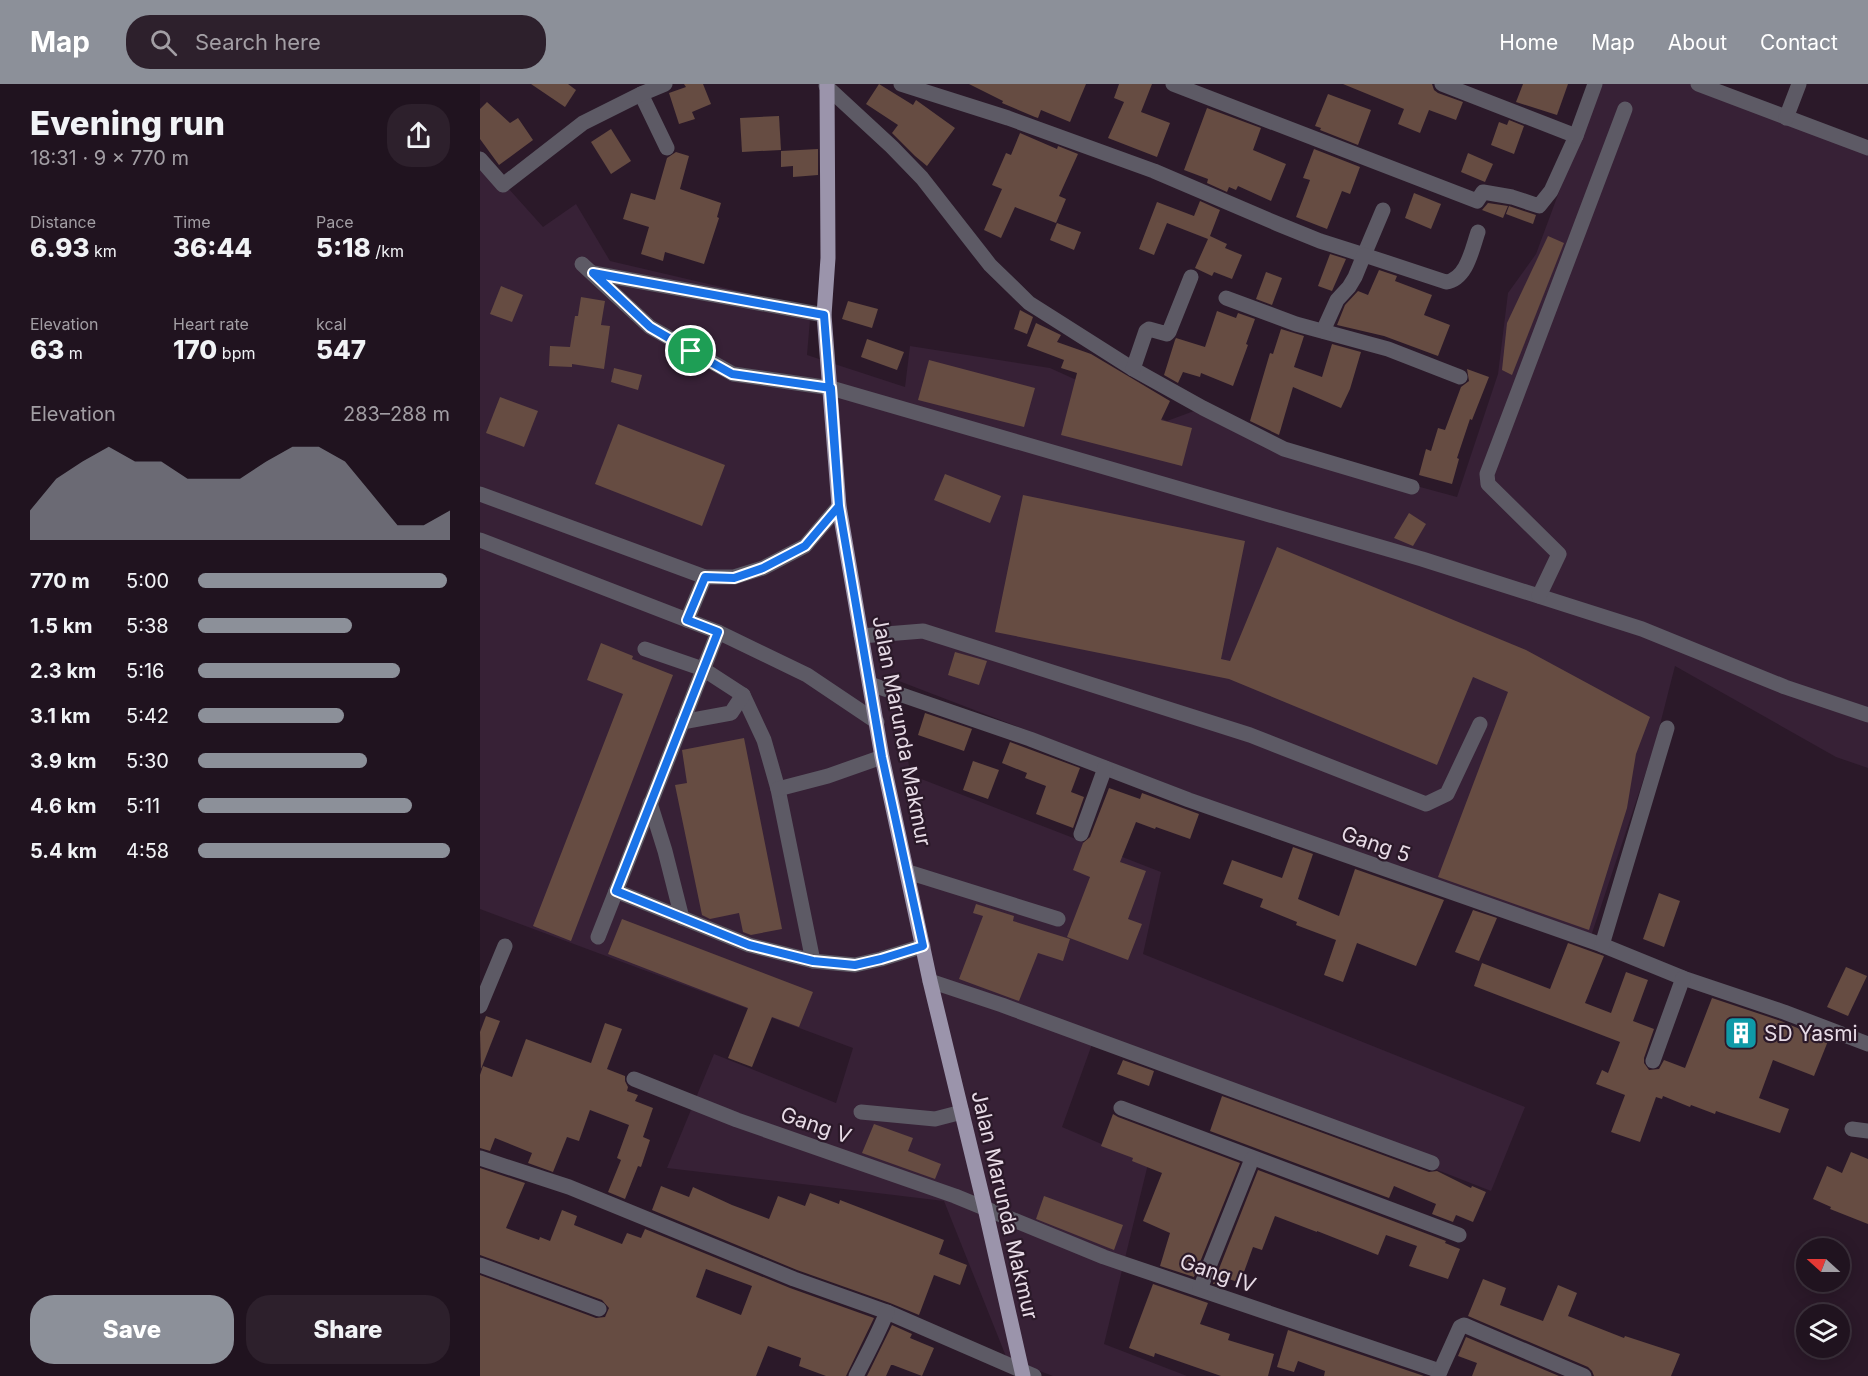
<!DOCTYPE html>
<html lang="en">
<head>
<meta charset="utf-8">
<style>
	:root { --surface:#20131f; --page:#2d202c; --text:#f1f3f6; --muted:#a29ea4; --line:#3d323d; --accent:#8c9099 }
	body { margin:0; font-family:Inter,sans-serif; background:var(--page); color:var(--text); height:100vh; display:flex; flex-direction:column; font-size:22px; white-space:nowrap }
	* { box-sizing:border-box; margin:0 }
	p { font-size:20px; color:var(--muted) }
	.icon { flex:none; width:33px; height:33px; fill:none; stroke:currentColor; stroke-width:2; stroke-linecap:round; stroke-linejoin:round }
	.map { position:relative; flex:1; overflow:hidden }
	.side { display:flex; flex-direction:column; background:var(--surface); width:480px }
	.side>* { flex:none }
	.needle { width:39px; rotate:291deg }
	.controls { position:absolute; left:1316px; top:1154px; display:grid; gap:12px }
	.controls a { display:grid; place-items:center; width:54px; height:54px; border-radius:50%; background:var(--surface); box-shadow:0 3px 15px #0003,0 0 0 2px var(--line); font-size:30px }
	.pin { position:absolute; display:grid; place-items:center; width:51px; height:51px; color:#fff; margin:-26px; border:3px solid #fff; border-radius:50%; box-shadow:0 2px 6px #0007 }
	.round { display:grid; place-items:center; flex:none; width:63px; height:63px; border-radius:24px; background:var(--page) }
	.overview { display:flex; align-items:center; justify-content:space-between; height:102px; padding:0 30px }
	h1 { font-size:33px; font-weight:800; line-height:45px }
	.metrics { display:grid; grid-template-columns:repeat(3,1fr); gap:9px; height:102px; padding:6px 30px }
	.metrics div { display:grid; align-content:center }
	.metrics b { font-size:26px; font-weight:800 }
	.metrics small { font-size:16px; font-weight:400 }
	.metrics p { font-size:16px }
	.chart { height:168px; padding:12px 30px }
	.chart p { display:flex; justify-content:space-between }
	.chart svg { width:100%; height:108px; margin-top:6px; fill:var(--accent); opacity:.7 }
	.action { display:flex; gap:12px; margin-top:auto; padding:12px 30px }
	.action a { flex:1; height:69px; border-radius:24px; background:var(--accent); color:#fff; font-size:24px; font-weight:800; line-height:69px; text-align:center }
	.action a+a { background:var(--page); color:var(--text) }
	ul { padding:0 30px; list-style:none; font-size:20px }
	li { display:grid; grid-template-columns:96px 72px 1fr; align-items:center; height:45px }
	li i { height:15px; border-radius:8px; background:var(--accent) }
	header { display:flex; align-items:center; gap:36px; box-sizing:border-box; height:84px; padding:0 30px; background:var(--accent); color:#fff }
	header strong { font-size:28px }
	nav { display:flex; gap:33px; margin-inline-start:auto; font-size:21px }
	.search { width:420px; height:54px; background:var(--page); display:flex; align-items:center; gap:15px; box-sizing:border-box; padding:0 21px; border-radius:24px; color:var(--muted); font-size:22px }
	main { display:flex; flex:1; min-height:0 }
	.map>svg:first-child { display:block }
	.built { fill:#372136 }
	.building { fill:#664c42; fill-rule:evenodd }
	.lines { fill:none; stroke-linecap:round; stroke-linejoin:round }
	.minor { stroke:#5d5a65; stroke-width:15 }
	.major { stroke:#9b94ab; stroke-width:15 }
	.route-casing { stroke:#fff; stroke-width:12 }
	.route { stroke:#1a73e8; stroke-width:8 }
	.labels { text-anchor:middle; dominant-baseline:central; stroke-width:4.5; stroke-linejoin:round; paint-order:stroke }
	.street-label { font-size:21px; fill:#e7dbe6; stroke:#2b1929 }
	.poi-label { font-size:21px; fill:#e7dbe6; stroke:#2b1929; text-anchor:start }
</style>
</head>
<body>
<header>
<strong>Map</strong>
<div class="search"><svg class="icon" aria-label="search" viewBox="0 0 24 24"><circle cx="10" cy="10" r="6"/><path d="M15 15l6 6"/></svg>Search here</div>
<nav><a>Home</a><a>Map</a><a>About</a><a>Contact</a></nav>
</header>
<main>
<section class="side">
<div class="overview"><div><h1>Evening run</h1><p>18:31 · 9 × 770 m</p></div><a class="round"><svg class="icon" aria-label="share" viewBox="0 0 24 24"><path d="M12 15V3M7 8l5-5 5 5M5 13v7h14v-7"/></svg></a></div>
<div class="metrics">
<div><p>Distance</p><b>6.93<small> km</small></b></div>
<div><p>Time</p><b>36:44</b></div>
<div><p>Pace</p><b>5:18<small> /km</small></b></div>
</div>
<div class="metrics">
<div><p>Elevation</p><b>63<small> m</small></b></div>
<div><p>Heart rate</p><b>170<small> bpm</small></b></div>
<div><p>kcal</p><b>547</b></div>
</div>
<div class="chart"><p><span>Elevation</span>283–288 m</p>
<svg viewBox="0 0 160 44" preserveAspectRatio="none"><path d="M0 44V32L10 19L20 12L30 6L40 12L50 12L60 19L70 19L80 19L90 12L100 6L110 6L120 12L130 25L140 38L150 38L160 32V44z"/></svg>
</div>
<ul>
<li><b>770 m</b>5:00<i style="width:99%"></i></li>
<li><b>1.5 km</b>5:38<i style="width:61%"></i></li>
<li><b>2.3 km</b>5:16<i style="width:80%"></i></li>
<li><b>3.1 km</b>5:42<i style="width:58%"></i></li>
<li><b>3.9 km</b>5:30<i style="width:67%"></i></li>
<li><b>4.6 km</b>5:11<i style="width:85%"></i></li>
<li><b>5.4 km</b>4:58<i style="width:100%"></i></li>
</ul>
<div class="action"><a>Save</a><a>Share</a></div>
</section>
<div class="map">
<svg width="1388" height="1292" viewBox="0 0 1388 1292">
	<rect width="100%" height="100%" fill="#2b1929"/>
	<polygon class="built" points="1119,0 1215,0 1388,68 1388,684 1356,673 1195,582 1174,664 1108,861 411,594 431,691 681,788 663,870 1045,1023 1011,1107 615,952 582,1043 668,1080 624,1260 707,1292 573,1292 527,1275 464,1117 187,1084 234,970 356,1019 373,964 0,825 0,73 63,143 96,120 130,177 331,224 327,271 425,303 430,262 570,284 687,337 714,327 804,366 977,413 1018,290 1028,209 1056,170"/>
	<g class="building">
		<polygon points="51,0 88,0 96,6 85,23"/>
		<polygon points="204,0 223,0 231,20 212,28 215,35 199,40 189,9 206,3"/>
		<polygon points="399,0 433,21 436,16 475,44 447,82 435,72 412,49 418,41 386,20"/>
		<polygon points="489,0 606,0 590,38 561,26 558,34 555,33 522,19 523,17"/>
		<polygon points="639,0 672,0 661,28 690,39 677,73 628,54 644,18 634,14"/>
		<polygon points="863,0 952,0 954,6 958,9 983,18 976,36 949,26 940,49 918,40 924,25"/>
		<polygon points="1043,0 1088,0 1077,31 1036,18"/>
		<polygon points="848,10 891,26 878,61 840,46 841,44 835,42"/>
		<polygon points="7,18 30,39 38,34 53,56 19,81 0,55 0,25"/>
		<polygon points="727,24 781,44 773,66 806,80 791,117 758,102 756,106 749,103 747,108 727,99 728,95 704,86"/>
		<polygon points="299,32 301,66 262,68 260,34"/>
		<polygon points="1029,36 1044,42 1034,70 1011,61 1019,38 1027,41"/>
		<polygon points="131,45 151,77 131,90 111,58"/>
		<polygon points="540,49 577,65 578,62 598,70 579,112 586,115 576,139 535,123 521,154 504,146 522,105 512,101 526,69 531,71"/>
		<polygon points="338,65 338,91 313,93 313,82 301,83 301,67"/>
		<polygon points="834,65 880,83 870,110 862,107 847,145 816,133 830,96 823,94"/>
		<polygon points="196,68 209,72 200,105 241,119 237,133 239,134 224,180 185,168 183,177 161,170 169,143 143,135 151,109 175,116 187,74"/>
		<polygon points="988,69 1013,80 1005,98 981,88"/>
		<polygon points="934,109 961,120 951,145 925,134"/>
		<polygon points="720,117 740,126 730,152 747,160 745,164 762,171 752,195 734,188 732,192 715,184 728,155 687,139 674,171 659,165 677,118 714,132"/>
		<polygon points="1008,119 1028,122 1023,134 1002,126"/>
		<polygon points="1029,122 1056,131 1053,140 1026,130"/>
		<polygon points="577,139 601,148 594,166 570,156"/>
		<polygon points="1068,152 1084,159 1032,291 1022,286 1027,239"/>
		<polygon points="850,170 866,175 852,207 838,202"/>
		<polygon points="899,186 917,192 915,197 952,211 944,231 970,241 958,272 904,252 857,241 865,221 878,207 888,211"/>
		<polygon points="786,188 802,194 792,221 776,215"/>
		<polygon points="21,202 43,211 32,238 10,230"/>
		<polygon points="101,213 125,217 121,241 130,242 124,285 92,280 92,283 69,282 70,262 90,263 95,232 98,232"/>
		<polygon points="368,217 398,225 392,244 362,235"/>
		<polygon points="540,226 553,233 547,250 534,245"/>
		<polygon points="737,227 756,234 758,229 775,235 766,260 768,261 753,302 721,289 720,293 703,288 698,299 684,291 695,256 696,254 725,263"/>
		<polygon points="556,239 581,251 577,258 611,270 690,317 681,336 712,344 702,382 581,351 597,289 581,284 584,276 547,262"/>
		<polygon points="801,245 824,252 814,283 842,293 852,260 881,268 870,305 861,324 813,303 799,351 770,337 790,269 793,270"/>
		<polygon points="387,255 424,268 417,286 381,273"/>
		<polygon points="449,276 555,304 544,343 438,316"/>
		<polygon points="134,284 162,291 158,306 131,298"/>
		<polygon points="987,285 1009,293 992,336 990,335 977,374 979,375 972,400 939,391 946,365 951,367 958,344 965,346 981,303 989,297"/>
		<polygon points="20,313 58,327 44,363 6,349"/>
		<polygon points="138,340 245,381 222,442 115,400"/>
		<polygon points="465,390 521,412 510,439 454,416"/>
		<polygon points="543,411 765,457 741,575 750,577 797,463 1046,566 1170,633 1156,670 1147,724 1109,846 958,793 1028,608 993,593 957,681 749,595 515,548"/>
		<polygon points="929,429 946,440 933,462 914,454"/>
		<polygon points="121,559 153,572 152,575 193,591 91,857 53,842 143,610 107,596"/>
		<polygon points="475,568 507,577 499,601 468,591"/>
		<polygon points="445,629 492,645 484,667 438,651"/>
		<polygon points="264,654 302,845 271,851 263,848 259,829 230,835 222,831 195,701 207,699 202,666"/>
		<polygon points="530,658 600,684 591,708 604,713 593,744 556,730 566,702 545,694 547,689 522,679"/>
		<polygon points="493,677 519,686 508,715 483,706"/>
		<polygon points="629,704 660,715 662,709 719,730 710,755 676,743 675,745 656,738 640,778 666,787 648,835 662,840 648,876 587,853 610,793 593,786 603,759 610,753"/>
		<polygon points="813,763 833,770 818,815 859,832 875,785 964,816 936,882 877,859 863,898 844,891 856,856 816,841 817,838 780,823 783,815 743,800 752,776 802,794"/>
		<polygon points="1179,809 1200,817 1184,863 1163,855"/>
		<polygon points="496,820 534,832 533,837 590,855 583,877 558,869 539,917 479,895 503,832 493,829"/>
		<polygon points="993,826 1017,834 999,877 975,868"/>
		<polygon points="142,835 333,908 319,943 292,933 272,983 248,974 268,924 128,870"/>
		<polygon points="1088,859 1124,872 1105,919 1131,929 1146,888 1168,896 1153,937 1174,945 1164,974 1164,979 1169,986 1179,985 1184,976 1205,984 1232,914 1301,937 1348,957 1334,992 1293,976 1279,1014 1309,1025 1300,1049 1236,1027 1235,1030 1211,1021 1210,1023 1183,1012 1182,1015 1176,1013 1160,1058 1131,1048 1145,1011 1116,1000 1122,986 1128,989 1140,958 994,902 1002,879 1070,905"/>
		<polygon points="1366,883 1387,892 1368,932 1347,923"/>
		<polygon points="6,932 20,937 1,985 0,948"/>
		<polygon points="125,939 142,945 127,985 145,992 145,997 148,1003 147,1007 158,1011 155,1017 173,1024 163,1053 170,1056 161,1083 158,1082 145,1115 128,1108 141,1076 137,1074 149,1041 110,1026 99,1057 87,1053 73,1088 48,1079 52,1069 15,1054 10,1067 0,1064 0,991 3,982 32,993 46,955 111,979"/>
		<polygon points="643,976 674,987 669,1002 637,990"/>
		<polygon points="742,1012 949,1088 957,1087 991,1104 992,1102 1006,1108 993,1138 976,1131 973,1138 952,1130 956,1120 914,1102 909,1114 730,1047"/>
		<polygon points="633,1030 638,1033 760,1079 714,1193 680,1182 690,1149 663,1137 682,1089 652,1077 653,1074 621,1062"/>
		<polygon points="394,1040 433,1054 428,1067 461,1080 455,1095 382,1069"/>
		<polygon points="1371,1068 1388,1075 1388,1140 1350,1125 1351,1123 1333,1115 1347,1082 1362,1089"/>
		<path d="M0,1084L45,1099L26,1144L59,1156L60,1153L70,1157L82,1126L97,1132L94,1141L142,1160L147,1149L161,1154L165,1145L310,1204L394,1234L366,1292H346L319,1282L321,1274L288,1262L276,1292H0V1191L116,1234L125,1233L129,1224L122,1216L0,1171ZM226,1185L272,1202L261,1231L216,1213Z"/>
		<polygon points="778,1086 966,1157 965,1159 980,1165 968,1195 929,1182 937,1162 906,1151 898,1171 837,1147 837,1148 795,1132 782,1166 773,1163 760,1199 738,1191 735,1200 733,1200"/>
		<polygon points="181,1102 209,1113 213,1103 252,1121 289,1135 298,1112 325,1122 330,1109 359,1120 360,1116 464,1156 459,1170 487,1181 480,1201 454,1191 439,1231 410,1219 317,1186 172,1126"/>
		<polygon points="564,1112 643,1141 634,1166 556,1135"/>
		<polygon points="1003,1195 1026,1204 1020,1221 1063,1237 1078,1201 1097,1209 1088,1232 1144,1254 1145,1252 1200,1270 1191,1292 1114,1292 1112,1287 1108,1283 988,1232"/>
		<polygon points="673,1200 728,1219 720,1240 750,1250 748,1256 794,1270 788,1292 741,1292 675,1269 674,1273 649,1264"/>
		<polygon points="412,1241 432,1250 430,1254 454,1264 442,1292 413,1281 411,1281 406,1292 387,1292"/>
		<polygon points="808,1246 944,1292 844,1292 845,1287 818,1277 814,1288 797,1283"/>
		<polygon points="986,1253 1079,1292 992,1292 997,1279 978,1272"/>
	</g>
	<g class="lines">
		<g class="minor">
			<polyline points="421,0 528,34 674,87 798,140 840,157 884,171 903,126"/>
			<polyline points="693,0 997,117 1003,108 1032,113 1059,122 1071,107 1096,52"/>
			<polyline points="962,0 1096,52 1115,0"/>
			<polyline points="1218,0 1388,64"/>
			<polyline points="346,2 412,63 442,94 510,181 549,219 653,285 723,324 804,365 932,403"/>
			<polyline points="161,10 187,64"/>
			<polyline points="1306,34 1319,0"/>
			<polyline points="0,75 23,101 103,39 161,10 185,0"/>
			<polyline points="102,180 170,243 253,290 351,304 942,475 1162,545 1305,603 1388,631"/>
			<polyline points="113,189 344,231"/>
			<polyline points="746,214 816,240 908,265 980,293"/>
			<path d="M843,247L857,216L869,203L875,193L884,171L966,198C987,195 992,165 998,148"/>
			<polyline points="653,285 666,247 669,245 687,250 689,248 711,193"/>
			<polyline points="0,410 225,493 254,493 283,484 325,462 359,422"/>
			<polyline points="0,456 238,548 327,591 397,638"/>
			<polyline points="1059,512 1079,470 1008,400 1007,390 1145,25"/>
			<polyline points="207,536 225,493"/>
			<polyline points="381,552 443,547 770,651 946,720 967,710 1000,640"/>
			<polyline points="165,565 223,585 263,611 284,656 298,705 333,877"/>
			<polyline points="390,600 550,655 709,716 1122,861 1203,894 1304,928 1388,960"/>
			<polyline points="202,638 251,629 263,611"/>
			<polyline points="298,705 348,692 402,673"/>
			<polyline points="170,719 185,767 202,834"/>
			<polyline points="601,750 625,684"/>
			<polyline points="428,788 578,835"/>
			<polyline points="136,807 269,861 333,877 375,881 401,875 443,862"/>
			<polyline points="118,853 238,548"/>
			<polyline points="1122,861 1187,644"/>
			<polyline points="450,897 522,921 952,1079"/>
			<polyline points="0,922 25,862"/>
			<polyline points="1173,977 1203,894"/>
			<polyline points="154,995 257,1036 475,1112 624,1173 960,1287"/>
			<polyline points="641,1024 979,1151"/>
			<polyline points="381,1028 455,1035 482,1028"/>
			<polyline points="1372,1045 1388,1047"/>
			<polyline points="0,1074 89,1103 314,1195 407,1228 554,1292"/>
			<polyline points="0,1181 119,1225"/>
			<polyline points="720,1205 772,1075"/>
			<path d="M376,1292C387,1271 398,1250 407,1228"/>
			<polyline points="958,1292 980,1243 984,1241 1104,1292"/>
		</g>
		<polyline class="major" points="347,0 348,174 344,231 359,422 402,673 450,897 505,1124 543,1292"/>
	</g>
	<g class="lines">
		<defs>
			<polyline id="route" points="211,267 252,290 351,304 359,422 325,462 283,484 254,494 225,493 207,536 238,548 136,807 269,861 333,877 375,881 401,875 443,862 402,673 359,422 344,231 113,189 170,243 211,267"/>
		</defs>
		<use href="#route" class="route-casing"/>
		<use href="#route" class="route"/>
	</g>
	<defs>
		<symbol id="building-square" viewBox="-11 -11 22 22"><rect x="-9" y="-9" width="18" height="18" rx="4" fill="#0f9aa8" stroke="#2b1929"/><path d="M-4-6H4V6H1V3H-1V6H-4ZM-2.5-4.3h1.7v1.8h-1.7ZM.8-4.3h1.7v1.8H.8ZM-2.5-1h1.7V.8h-1.7ZM.8-1h1.7V.8H.8Z" fill="#fff"/></symbol>
	</defs>
	<g fill-rule="evenodd">
		<use href="#building-square" x="1242" y="930" width="38" height="38"/>
	</g>
	<g class="labels">
		<g class="street-label">
			<text transform="translate(422 647) rotate(79)">Jalan Marunda Makmur</text>
			<text transform="translate(896 760) rotate(19)">Gang 5</text>
			<text transform="translate(336 1041) rotate(19)">Gang V</text>
			<text transform="translate(525 1121) rotate(77)">Jalan Marunda Makmur</text>
			<text transform="translate(738 1189) rotate(19)">Gang IV</text>
		</g>
		<g class="poi-label">
			<text x="1284" y="949">SD Yasmi</text>
		</g>
	</g>
</svg>
<div class="controls">
<a><svg class="needle" viewBox="-14 -14 28 28"><path d="M0-13l5 13h-10z" fill="#e53935"/><path d="M0 13l5-13h-10z" fill="#a29ea4"/></svg></a>
<a><svg class="icon" aria-label="layers" viewBox="0 0 24 24"><path d="M12 4l9 5-9 5-9-5zM3 14l9 5 9-5"/></svg></a>
</div>
<div class="pin" style="left:211px;top:267px;background:#1e9e55"><svg class="icon" aria-label="arrive" viewBox="0 0 24 24"><path d="M6 21V4h12l-3 4 3 4H6"/></svg></div>
</div>
</main>
</body>
</html>
